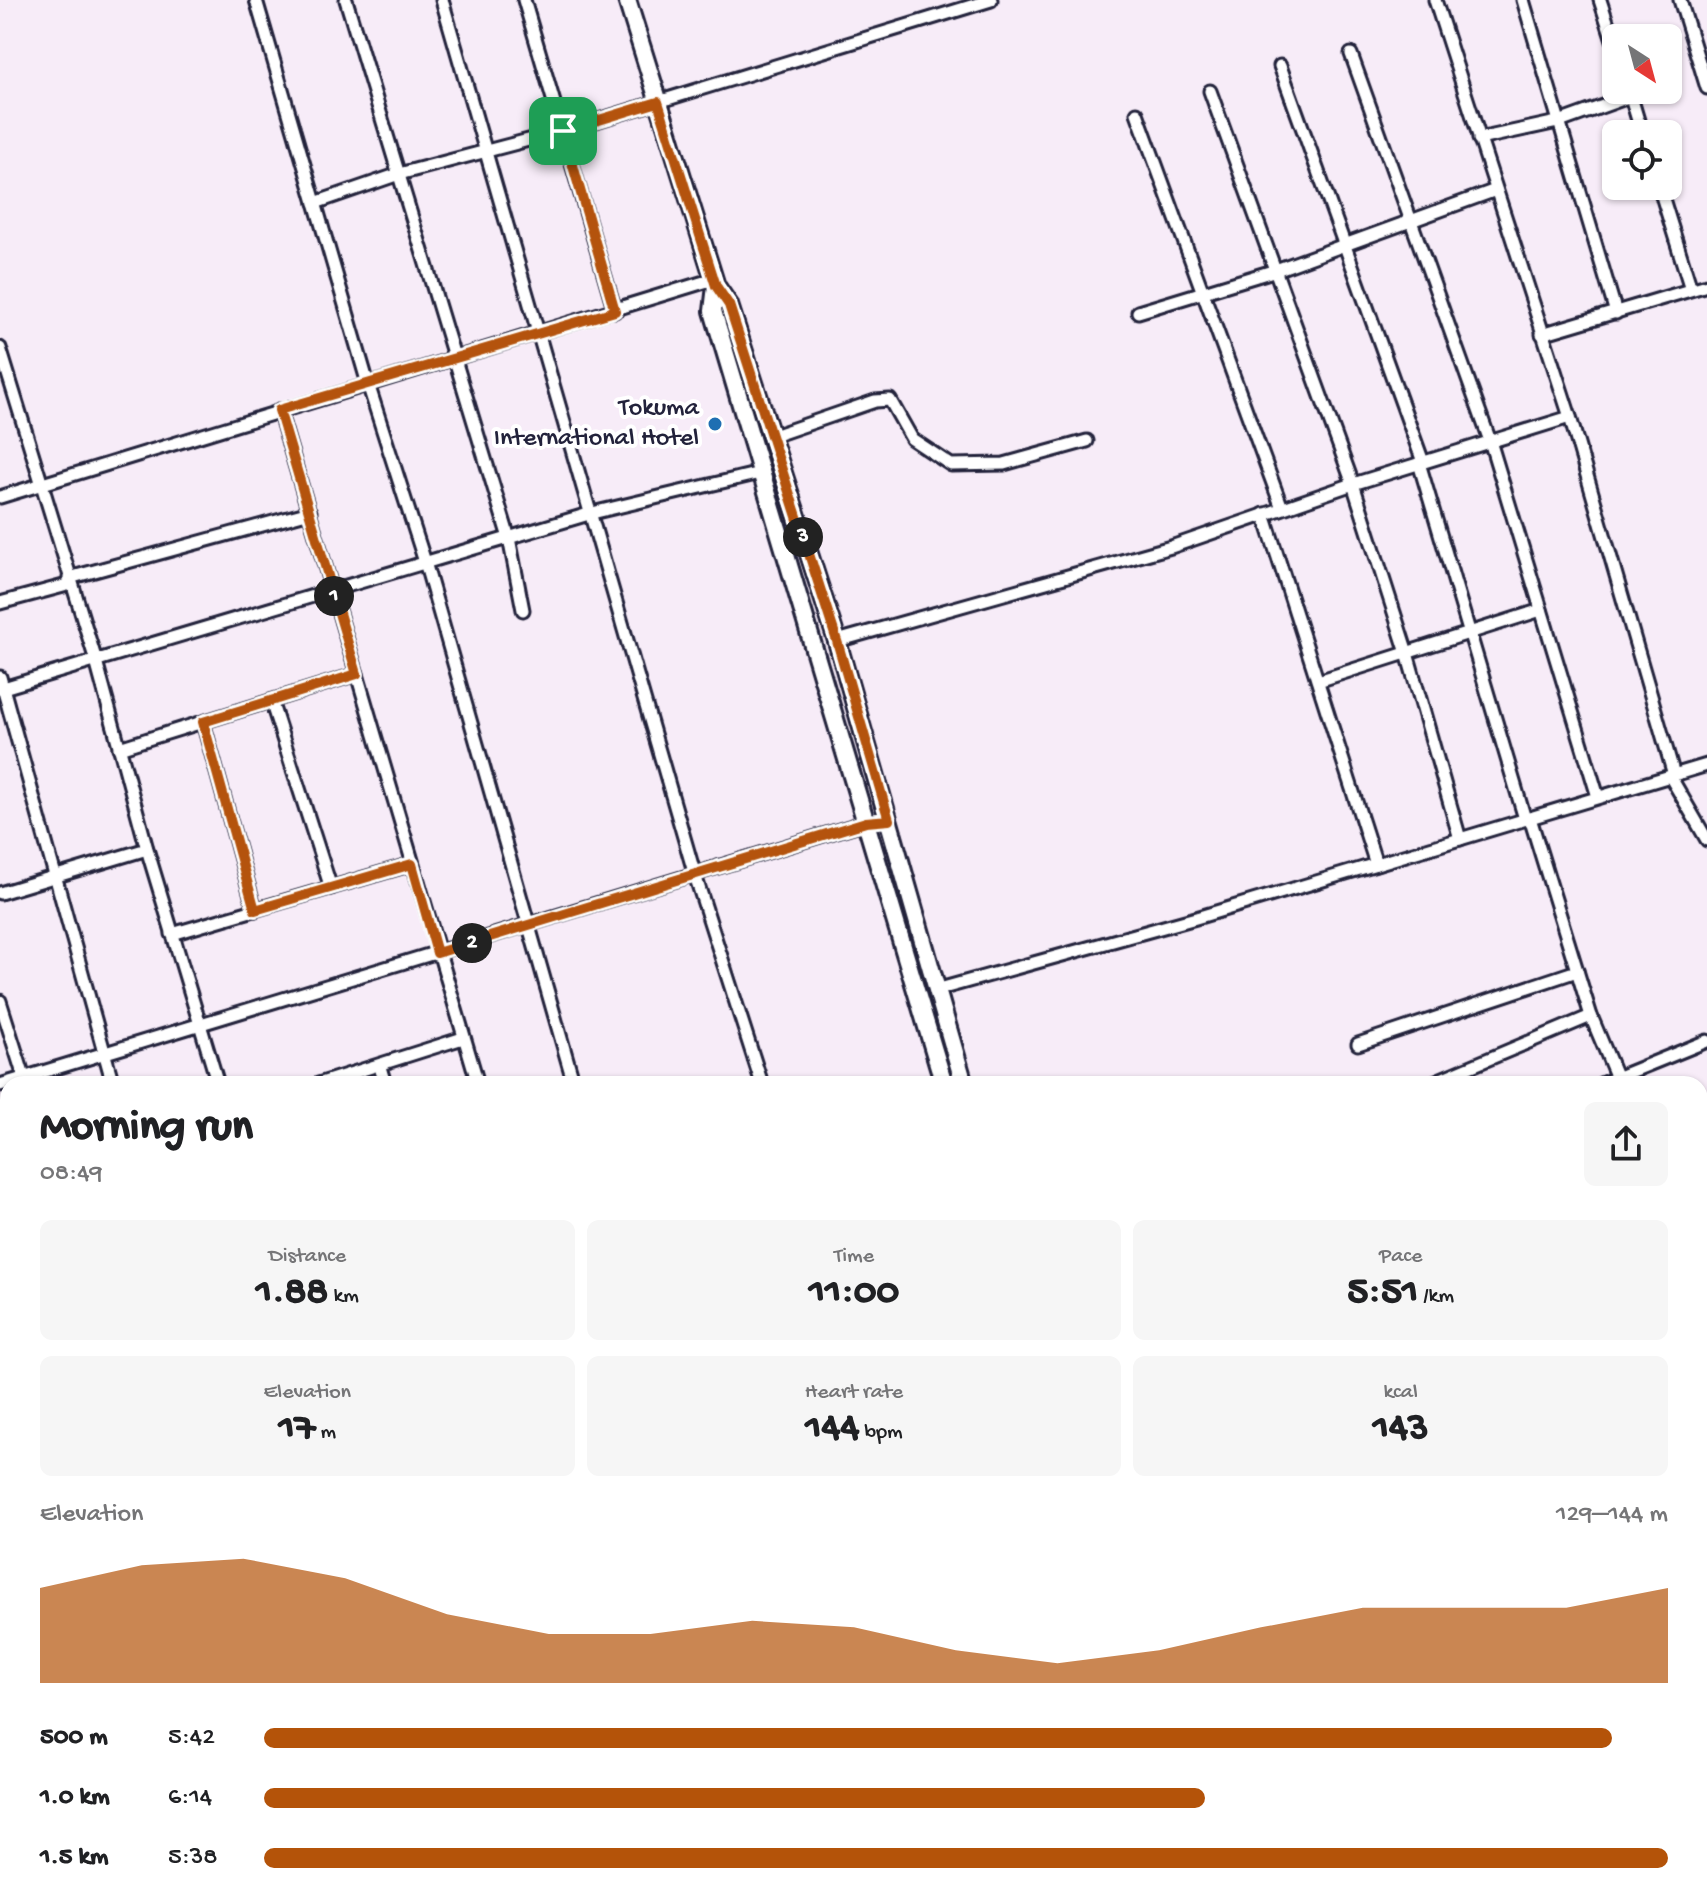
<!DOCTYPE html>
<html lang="en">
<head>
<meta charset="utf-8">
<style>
	:root { --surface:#fff; --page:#f6f6f6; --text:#202124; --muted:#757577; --accent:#b45309 }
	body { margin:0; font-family:"Gochi Hand",sans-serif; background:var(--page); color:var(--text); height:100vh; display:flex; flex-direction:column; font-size:30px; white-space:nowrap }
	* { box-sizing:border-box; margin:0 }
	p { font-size:26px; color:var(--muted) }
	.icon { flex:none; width:44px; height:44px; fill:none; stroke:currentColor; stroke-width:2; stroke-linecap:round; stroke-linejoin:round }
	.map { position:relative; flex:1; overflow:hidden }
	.side { position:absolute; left:0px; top:1076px; width:1708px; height:828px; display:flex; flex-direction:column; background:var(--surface); border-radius:24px 24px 0 0; box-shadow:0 2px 6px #0004 }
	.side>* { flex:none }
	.needle { width:52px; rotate:144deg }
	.controls { position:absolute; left:1602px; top:24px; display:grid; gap:16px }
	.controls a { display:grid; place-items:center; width:80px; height:80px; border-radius:12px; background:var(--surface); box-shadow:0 2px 6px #0004; font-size:40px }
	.pin { position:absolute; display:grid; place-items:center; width:68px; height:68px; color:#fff; margin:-34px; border-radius:16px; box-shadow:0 4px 12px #0006 }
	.km { position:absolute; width:40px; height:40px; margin:-20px; border-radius:50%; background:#222; color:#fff; font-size:22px; line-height:40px; text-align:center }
	.round { display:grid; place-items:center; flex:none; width:84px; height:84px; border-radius:12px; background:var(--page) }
	.overview { display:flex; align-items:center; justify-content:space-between; height:136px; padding:0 40px }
	h1 { font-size:44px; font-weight:700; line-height:60px }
	.metrics { display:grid; grid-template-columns:repeat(3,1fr); gap:12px; height:136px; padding:8px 40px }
	.metrics div { display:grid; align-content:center; border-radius:12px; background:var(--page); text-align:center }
	.metrics b { font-size:40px; font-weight:700 }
	.metrics small { font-size:22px; font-weight:400 }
	.metrics p { font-size:22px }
	.chart { height:224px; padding:16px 40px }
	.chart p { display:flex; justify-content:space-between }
	.chart svg { width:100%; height:144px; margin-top:8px; fill:var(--accent); opacity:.7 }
	ul { padding:0 40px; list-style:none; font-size:26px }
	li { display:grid; grid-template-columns:128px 96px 1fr; align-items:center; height:60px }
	li i { height:20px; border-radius:10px; background:var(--accent) }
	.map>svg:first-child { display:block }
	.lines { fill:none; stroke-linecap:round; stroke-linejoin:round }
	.street-casing { stroke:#22223b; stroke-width:17 }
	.secondary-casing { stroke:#22223b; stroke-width:22 }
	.street { stroke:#fff; stroke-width:11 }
	.secondary { stroke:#fff; stroke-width:16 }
	.route-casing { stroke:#fff; stroke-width:16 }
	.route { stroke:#b45309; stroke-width:10 }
	.poi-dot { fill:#1f6fb2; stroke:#fff; stroke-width:3 }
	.labels { text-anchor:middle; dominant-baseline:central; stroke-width:8; stroke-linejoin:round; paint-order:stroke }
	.poi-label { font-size:26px; fill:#22223b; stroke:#fff; text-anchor:end }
</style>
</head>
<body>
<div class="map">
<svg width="1707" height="1904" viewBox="0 0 1707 1904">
	<rect width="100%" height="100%" fill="#f7ecf8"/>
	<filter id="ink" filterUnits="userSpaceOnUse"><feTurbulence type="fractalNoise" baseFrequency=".0125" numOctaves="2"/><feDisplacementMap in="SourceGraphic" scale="16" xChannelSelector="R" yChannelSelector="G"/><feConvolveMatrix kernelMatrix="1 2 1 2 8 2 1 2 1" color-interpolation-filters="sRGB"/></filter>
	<g filter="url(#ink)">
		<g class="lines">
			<defs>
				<g id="street">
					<polyline points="256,0 368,384 425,562 574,1084"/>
					<polyline points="346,0 509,538 523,610"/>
					<polyline points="442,0 694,872 762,1084"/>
					<polyline points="524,0 615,311"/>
					<polyline points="1435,0 1570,417 1674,775"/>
					<polyline points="1523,0 1616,313"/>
					<polyline points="1600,0 1616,49"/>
					<polyline points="1680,0 1707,88"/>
					<polyline points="1351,54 1490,441 1598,797"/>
					<polyline points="1280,66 1423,462"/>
					<polyline points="1629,90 1642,134"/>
					<polyline points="1210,91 1353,484 1407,653 1460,839"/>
					<polyline points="1137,113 1282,508"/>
					<polyline points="1479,139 1562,121 1631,96"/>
					<polyline points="1659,186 1691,289"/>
					<polyline points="315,203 399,174 563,131 991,0"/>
					<polyline points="1138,312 1273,271 1496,190"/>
					<polyline points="1542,334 1707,285"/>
					<polyline points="0,348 96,661 147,849 218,1084"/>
					<polyline points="279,410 478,1084"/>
					<polyline points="770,437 875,401 890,400 912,439 951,465 1004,464 1087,441"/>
					<polyline points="1419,463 1525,819"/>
					<polyline points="0,497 714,279"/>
					<polyline points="1264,514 1376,864"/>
					<polyline points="69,578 310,512"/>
					<polyline points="0,603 71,584"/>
					<polyline points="837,641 1171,547 1353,484 1570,417"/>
					<polyline points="0,677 113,1084"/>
					<polyline points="1318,681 1541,610"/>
					<polyline points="0,689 592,513 760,473"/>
					<polyline points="271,701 331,888"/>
					<polyline points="203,722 255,910"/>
					<polyline points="119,748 357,674"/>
					<polyline points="1670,776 1707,840"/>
					<polyline points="1530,818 1591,1016 1617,1078"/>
					<polyline points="0,893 147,849"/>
					<polyline points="172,934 412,864"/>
					<polyline points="936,990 1196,918 1707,765"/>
					<polyline points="0,1001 24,1077"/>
					<polyline points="1358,1044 1577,971"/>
					<polyline points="380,1067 385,1084"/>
					<polyline points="318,1084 463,1038"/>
					<polyline points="1429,1084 1591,1016"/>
					<polyline points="1601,1084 1707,1041"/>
					<polyline points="0,1085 866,822 889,820"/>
					<polyline points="0,1323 8,1351"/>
					<polyline points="0,1384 8,1381"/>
					<polyline points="1700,1411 1707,1407"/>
					<polyline points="0,1574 8,1600"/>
					<polyline points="0,1616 8,1613"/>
					<polyline points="0,1758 6,1775 8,1806"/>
					<polyline points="1700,1832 1707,1830"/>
					<polyline points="22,1896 25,1904"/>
					<polyline points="199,1896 203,1904"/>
					<polyline points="406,1896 411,1904"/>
					<polyline points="819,1896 824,1904"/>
					<polyline points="929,1896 934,1904"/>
					<polyline points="1133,1896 1138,1904"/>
					<polyline points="534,1904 547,1896"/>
					<polyline points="719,1904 730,1896"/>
					<polyline points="1102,1904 1115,1896"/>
					<polyline points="1589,1904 1608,1904 1617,1896"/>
				</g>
				<g id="secondary">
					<polyline points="627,0 716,286 729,305 837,641 964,1084"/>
					<polyline points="716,286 713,311 944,1084"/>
					<polyline points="1333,1896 1338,1904"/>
					<polyline points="1359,1896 1363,1904"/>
				</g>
			</defs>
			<use href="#street" class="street-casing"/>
			<use href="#secondary" class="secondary-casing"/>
			<use href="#street" class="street"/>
			<use href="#secondary" class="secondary"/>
		</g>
	</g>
	<g class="lines" filter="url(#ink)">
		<defs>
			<polygon id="route" points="658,102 716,286 729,305 837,641 889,820 866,822 437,953 412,864 255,910 203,722 357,674 279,410 615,311 563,131"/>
		</defs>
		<use href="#route" class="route-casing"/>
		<use href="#route" class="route"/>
	</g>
	<circle class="poi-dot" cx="715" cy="424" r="8"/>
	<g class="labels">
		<g class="poi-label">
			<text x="699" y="409">Tokuma<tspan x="699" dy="30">International Hotel</tspan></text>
		</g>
	</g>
</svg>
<div class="controls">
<a><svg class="needle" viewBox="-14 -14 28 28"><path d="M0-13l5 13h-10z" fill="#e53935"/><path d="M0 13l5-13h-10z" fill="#757577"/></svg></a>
<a><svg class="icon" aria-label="locate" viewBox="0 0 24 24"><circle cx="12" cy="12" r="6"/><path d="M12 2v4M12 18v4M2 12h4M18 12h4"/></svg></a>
</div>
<div class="pin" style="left:563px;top:131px;background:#1e9e55"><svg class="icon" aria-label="arrive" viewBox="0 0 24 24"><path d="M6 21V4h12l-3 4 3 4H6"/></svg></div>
<b class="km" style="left:334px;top:596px">1</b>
<b class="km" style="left:472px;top:943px">2</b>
<b class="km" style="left:803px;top:537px">3</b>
<section class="side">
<div class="overview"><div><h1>Morning run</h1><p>08:49</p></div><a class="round"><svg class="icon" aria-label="share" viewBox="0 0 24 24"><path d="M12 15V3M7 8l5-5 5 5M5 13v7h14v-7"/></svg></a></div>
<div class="metrics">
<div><p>Distance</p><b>1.88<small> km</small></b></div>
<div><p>Time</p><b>11:00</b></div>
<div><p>Pace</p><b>5:51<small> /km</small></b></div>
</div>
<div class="metrics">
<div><p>Elevation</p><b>17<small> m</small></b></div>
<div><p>Heart rate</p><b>144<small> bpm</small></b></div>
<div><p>kcal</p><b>143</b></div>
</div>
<div class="chart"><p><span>Elevation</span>129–144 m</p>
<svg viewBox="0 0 160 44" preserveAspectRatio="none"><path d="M0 44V15L10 8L20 6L30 12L40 23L50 29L60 29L70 25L80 27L90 34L100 38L110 34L120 27L130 21L140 21L150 21L160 15V44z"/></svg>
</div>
<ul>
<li><b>500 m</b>5:42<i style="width:96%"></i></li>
<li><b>1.0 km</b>6:14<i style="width:67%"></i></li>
<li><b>1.5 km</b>5:38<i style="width:100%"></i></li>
</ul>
</section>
</div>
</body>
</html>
